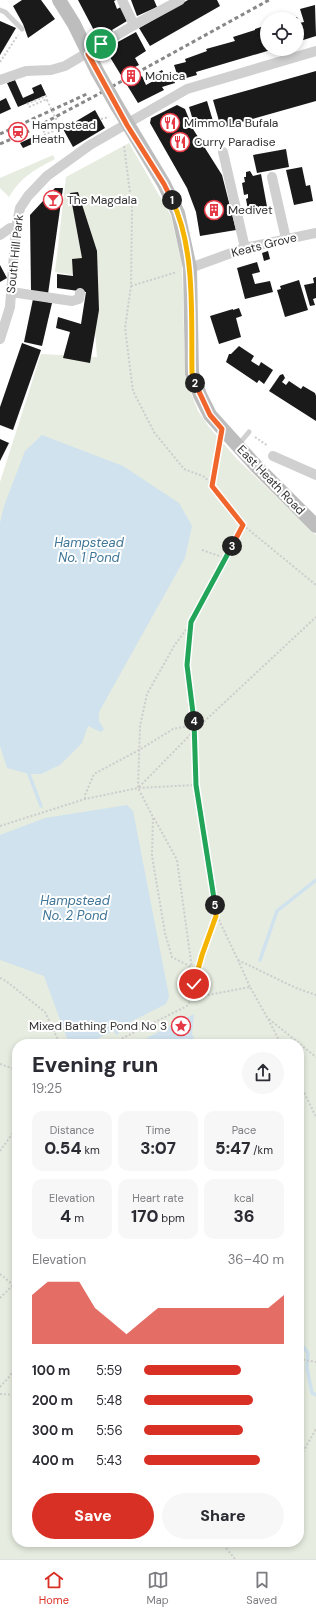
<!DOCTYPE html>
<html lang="en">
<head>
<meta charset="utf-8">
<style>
	:root { --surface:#fff; --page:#f7f7f7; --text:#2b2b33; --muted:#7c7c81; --line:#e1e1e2; --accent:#d93025 }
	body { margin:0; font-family:"DM Sans",sans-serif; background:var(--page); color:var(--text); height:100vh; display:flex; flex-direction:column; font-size:15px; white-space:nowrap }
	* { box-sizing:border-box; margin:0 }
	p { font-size:13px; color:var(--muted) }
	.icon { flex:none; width:22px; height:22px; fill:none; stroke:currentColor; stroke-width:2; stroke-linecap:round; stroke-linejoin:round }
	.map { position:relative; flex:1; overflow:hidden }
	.side { position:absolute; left:12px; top:1039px; width:292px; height:508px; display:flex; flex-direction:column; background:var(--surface); border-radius:16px; box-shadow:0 2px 6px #0003 }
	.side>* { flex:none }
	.buttons { position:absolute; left:260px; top:12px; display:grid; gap:8px }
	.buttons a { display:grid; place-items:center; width:44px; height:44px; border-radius:50%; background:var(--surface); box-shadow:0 2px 6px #0003; font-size:20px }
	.pin { position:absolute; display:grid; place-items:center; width:34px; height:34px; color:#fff; margin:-17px; border:2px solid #fff; border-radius:50%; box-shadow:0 1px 4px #0007 }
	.km { position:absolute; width:20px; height:20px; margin:-10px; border-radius:50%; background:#222; color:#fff; font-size:11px; line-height:20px; text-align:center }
	.round { display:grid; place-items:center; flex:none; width:42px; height:42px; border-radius:21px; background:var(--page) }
	.summary { display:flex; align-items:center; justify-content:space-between; height:68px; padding:0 20px }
	h1 { font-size:22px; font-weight:800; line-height:30px }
	.metrics { display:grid; grid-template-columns:repeat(3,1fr); gap:6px; height:68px; padding:4px 20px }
	.metrics div { display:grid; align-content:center; border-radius:10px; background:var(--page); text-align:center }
	.metrics b { font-size:17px; font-weight:800 }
	.metrics small { font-size:11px; font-weight:400 }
	.metrics p { font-size:11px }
	.chart { height:112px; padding:8px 20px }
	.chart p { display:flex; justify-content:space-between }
	.chart svg { width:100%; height:72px; margin-top:4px; fill:var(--accent); opacity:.7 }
	.action { display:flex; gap:8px; margin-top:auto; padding:8px 20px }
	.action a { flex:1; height:46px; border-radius:24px; background:var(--accent); color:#fff; font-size:16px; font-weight:800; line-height:46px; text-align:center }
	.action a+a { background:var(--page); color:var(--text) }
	ul { padding:0 20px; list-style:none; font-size:13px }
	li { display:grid; grid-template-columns:64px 48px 1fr; align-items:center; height:30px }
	li i { height:10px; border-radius:5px; background:var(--accent) }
	.menu { display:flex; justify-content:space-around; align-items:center; height:56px; border-top:1px solid var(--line); background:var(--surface); font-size:11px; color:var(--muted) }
	.menu a { display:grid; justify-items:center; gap:2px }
	.menu .selected { color:var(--accent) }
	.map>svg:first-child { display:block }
	.green { fill:#e6ecdf; fill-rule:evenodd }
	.water { fill:#cfe2ee }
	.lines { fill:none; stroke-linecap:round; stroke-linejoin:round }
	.stream { stroke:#cfe2ee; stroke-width:3.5 }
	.building { fill:#1a1a1a }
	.path { stroke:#cdcdcd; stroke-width:2; stroke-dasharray:2 2; stroke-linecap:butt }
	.lane { stroke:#d0d0d0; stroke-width:5 }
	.street { stroke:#d0d0d0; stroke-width:10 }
	.secondary { stroke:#bdbdbd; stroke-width:14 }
	.rail { stroke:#888; stroke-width:3; stroke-dasharray:4 3; stroke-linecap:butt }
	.path-bridge { stroke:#cdcdcd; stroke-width:2; stroke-dasharray:2 2; stroke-linecap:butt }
	.secondary-bridge { stroke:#bdbdbd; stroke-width:14 }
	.split-1-casing { stroke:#fff; stroke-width:8 }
	.split-2-casing { stroke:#fff; stroke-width:8 }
	.split-3-casing { stroke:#fff; stroke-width:8 }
	.split-4-casing { stroke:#fff; stroke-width:8 }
	.split-5-casing { stroke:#fff; stroke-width:8 }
	.split-6-casing { stroke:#fff; stroke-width:8 }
	.split-1 { stroke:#f0652b; stroke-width:5 }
	.split-2 { stroke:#f5b400; stroke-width:5 }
	.split-3 { stroke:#f0652b; stroke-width:5 }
	.split-4 { stroke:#22a559; stroke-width:5 }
	.split-5 { stroke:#22a559; stroke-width:5 }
	.split-6 { stroke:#f5b400; stroke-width:5 }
	.labels { text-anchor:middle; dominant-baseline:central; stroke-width:4; stroke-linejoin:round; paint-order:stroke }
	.poi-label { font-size:12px; fill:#333; stroke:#fff; text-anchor:start }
	.street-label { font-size:12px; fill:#333; stroke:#fff }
	.water-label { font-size:13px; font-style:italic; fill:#3f7597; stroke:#fff }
</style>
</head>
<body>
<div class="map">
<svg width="316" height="1559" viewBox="0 0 316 1559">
	<rect width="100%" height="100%" fill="#fff"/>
	<g class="green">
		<path d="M129,143L171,216L182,264L185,370L191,393L198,411L209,427L237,459L316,535V1559H0V482L41,354L97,357L91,278L55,272L66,177ZM17,1044H299V1542H17Z"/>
		<path d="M53,155L55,159C34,170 21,177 9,197L0,188V178Z"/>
	</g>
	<g class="water">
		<polygon points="42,435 123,466 179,503 192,526 185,558 99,712 99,721 104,729 101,732 88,726 82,743 60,765 41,774 29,774 7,768 0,746 0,523 4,506 25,451"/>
		<polygon points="127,805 133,811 169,996 166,1004 87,1044 69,1044 44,976 0,960 0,835 45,818"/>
		<polygon points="194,1014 192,1034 196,1044 135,1044"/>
	</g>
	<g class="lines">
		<g class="stream">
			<polyline points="30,770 29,774 41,806"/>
			<polyline points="260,960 277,911 316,880"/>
			<polyline points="113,1025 117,1033"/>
			<polyline points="299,1341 308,1353 307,1368 312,1393 316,1395"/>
		</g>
	</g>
	<g class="building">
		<polygon points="22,0 41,0 55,19 28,38 23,24 13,6"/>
		<polygon points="78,0 116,0 114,1 117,9 121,7 127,21 112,30 113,32 99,40"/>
		<polygon points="131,0 154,0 157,7 137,16"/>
		<polygon points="188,0 217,0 220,6 150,46 139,28"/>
		<polygon points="315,5 316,36 297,42 297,19 292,19 297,17 299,23 304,22 300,9"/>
		<polygon points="0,21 16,28 0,55"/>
		<polygon points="267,25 267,49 274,49 196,72 197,75 179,80 174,65 186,62 185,59 207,51 206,49 235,41 233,37 255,30 255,29"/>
		<polygon points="136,32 146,51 135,58 139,65 135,67 140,77 142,76 146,85 157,79 155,74 162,70 165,75 171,72 175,83 162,87 164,90 138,103 105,49"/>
		<polygon points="316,71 316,101 221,128 213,100"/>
		<polygon points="15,80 23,98 34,93 32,88 41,84 46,95 18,107 7,83"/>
		<polygon points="6,98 11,109 0,114 0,101"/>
		<polygon points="207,101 213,121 195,127 189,107"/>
		<polygon points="177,105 185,109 193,129 222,175 236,230 200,236 196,212 187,188 150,123 151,118"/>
		<polygon points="95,110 105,128 73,147 63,129"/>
		<polygon points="37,135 39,141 23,148 20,143"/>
		<polygon points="286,149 289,167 257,173 253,155"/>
		<polygon points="302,167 306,186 310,185 313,201 294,205 286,170"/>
		<polygon points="250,171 253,176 261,174 268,212 249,216 246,199 248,198 248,194 244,195 242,183 245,182 244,177 246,177 246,172"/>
		<polygon points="55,188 63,188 48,294 31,291 30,215"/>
		<polygon points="78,192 97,251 99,310 90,363 63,358 70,332 56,328 58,317 81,324 86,292 57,288 57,274 73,276 72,259 82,258 70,193"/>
		<polygon points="268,251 270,259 264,261 262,253"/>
		<polygon points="257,262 260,272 252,274 255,284 270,281 273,292 245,299 237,268"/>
		<polygon points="0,265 7,278 0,282"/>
		<polygon points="316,277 316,298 313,299 315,305 310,306 304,285 314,283 313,278"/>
		<polygon points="299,280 308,310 285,317 277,290 281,289 280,286"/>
		<polygon points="33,299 52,303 42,346 24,342"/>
		<polygon points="239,308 242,316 236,318 241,337 219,344 210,316 233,309 233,310"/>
		<polygon points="22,343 41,350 13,430 0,425 0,407"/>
		<polygon points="239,346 254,356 251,361 259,366 261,362 273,370 264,384 259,380 257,383 226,362 229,354 231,354"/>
		<polygon points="283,374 285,378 282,382 286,385 289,381 301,389 303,386 315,393 316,396 316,421 269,391 280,375"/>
		<polygon points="0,439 9,443 0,461"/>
	</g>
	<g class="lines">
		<g class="path">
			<polyline points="0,62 18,35"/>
			<polyline points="27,104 46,96 47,100"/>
			<polyline points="29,107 47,99"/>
			<polyline points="101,119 109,117"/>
			<polyline points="43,132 59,125 60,128 76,122"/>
			<polyline points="44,135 60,128"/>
			<polyline points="131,286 177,272"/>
			<polyline points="255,437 268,446"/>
			<polyline points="212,486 219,443"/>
			<polyline points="243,525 316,585"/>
			<polyline points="202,550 225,558"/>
			<polyline points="191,623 174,646 147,694 140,726 138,788 153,817 152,856 165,933 172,957 191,967"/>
			<polyline points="139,787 195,730 316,617"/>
			<polyline points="85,799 85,795 94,774 139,750 173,729 194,725"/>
			<polyline points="154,818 177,860 194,983"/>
			<polyline points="0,826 85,799 138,788 195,785"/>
			<polyline points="217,916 238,960 250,987"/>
			<polyline points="238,960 296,988 316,995"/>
			<polyline points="0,978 6,981 45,1012 60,1044"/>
			<polyline points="192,998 250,987 268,1019 281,1044"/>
			<polyline points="269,1019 316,1057"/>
			<polyline points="111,1044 187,1006 192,998 194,984 202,955 216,916 196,785 195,730 187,665 191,622 243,525 205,477 184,469 154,432 133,391 125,328 131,286 132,208 124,146"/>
			<polyline points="0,1064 17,1070"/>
			<polyline points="299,1082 316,1117"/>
			<polyline points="0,1151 17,1127"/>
			<polyline points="0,1274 17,1288"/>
			<polyline points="0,1298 13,1285"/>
			<polyline points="299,1359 316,1362"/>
			<polyline points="0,1387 9,1377 17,1365"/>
			<polyline points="0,1394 17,1395"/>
			<polyline points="299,1459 316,1429"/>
			<polyline points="221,1542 235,1559"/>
			<polyline points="224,1546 228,1542"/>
		</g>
		<g class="lane">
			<polyline points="0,10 5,12 22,29"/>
			<polyline points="239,444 249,432"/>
		</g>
		<g class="street">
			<polyline points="122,0 134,25"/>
			<polyline points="0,80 26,71 51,70 65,66 134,25 180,0"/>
			<polyline points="223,152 245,248"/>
			<polyline points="272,177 286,239"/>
			<polyline points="0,235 10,228 16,228"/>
			<polyline points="190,268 245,248 316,233"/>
			<polyline points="11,292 72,301 79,299 80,293"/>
			<polyline points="0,339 10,307 16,228 20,208 28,196 47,176 90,145 187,89 316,51"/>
			<polyline points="273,456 316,475"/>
		</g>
		<g class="secondary">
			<polyline points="59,0 74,24 97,71"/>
			<polyline points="117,106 164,184 178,213 190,268 192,373 200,395 210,415 257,467 316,526"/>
		</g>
		<g class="rail">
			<polyline points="0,134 89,93"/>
			<polyline points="0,144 25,133 93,97 269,0"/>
		</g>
		<polyline class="path-bridge" points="47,100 59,125"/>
		<polyline class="secondary-bridge" points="97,71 117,106"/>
	</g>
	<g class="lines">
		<defs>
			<polyline id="split-1" points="101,44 88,54 127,125 164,184 172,200"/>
			<path id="split-2" d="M172,200C196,249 191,319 192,373L195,383"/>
			<polyline id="split-3" points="195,383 210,415 222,429 212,486 243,525 232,546"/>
			<polyline id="split-4" points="194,721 187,665 191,622 232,546"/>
			<polyline id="split-5" points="194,721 196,785 215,905"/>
			<polyline id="split-6" points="194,984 202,955 216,916 215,905"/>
		</defs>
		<use href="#split-1" class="split-1-casing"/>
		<use href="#split-2" class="split-2-casing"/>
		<use href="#split-3" class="split-3-casing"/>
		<use href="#split-4" class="split-4-casing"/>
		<use href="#split-5" class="split-5-casing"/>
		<use href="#split-6" class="split-6-casing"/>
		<use href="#split-1" class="split-1"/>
		<use href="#split-2" class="split-2"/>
		<use href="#split-3" class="split-3"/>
		<use href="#split-4" class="split-4"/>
		<use href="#split-5" class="split-5"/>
		<use href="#split-6" class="split-6"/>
	</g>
	<defs>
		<symbol id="building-ring" viewBox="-11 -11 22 22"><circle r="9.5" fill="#fff" stroke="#e63946" stroke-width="1.5"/><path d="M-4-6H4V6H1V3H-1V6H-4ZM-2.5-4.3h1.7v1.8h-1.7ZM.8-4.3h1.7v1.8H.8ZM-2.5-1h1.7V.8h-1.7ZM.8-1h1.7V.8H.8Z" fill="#e63946"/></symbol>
		<symbol id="restaurant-ring" viewBox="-11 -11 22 22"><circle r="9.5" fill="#fff" stroke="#e63946" stroke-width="1.5"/><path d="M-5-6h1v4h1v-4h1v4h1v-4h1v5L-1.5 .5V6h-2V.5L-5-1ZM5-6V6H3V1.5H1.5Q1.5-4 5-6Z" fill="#e63946"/></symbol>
		<symbol id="station-ring" viewBox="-11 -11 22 22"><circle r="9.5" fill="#fff" stroke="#e63946" stroke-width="1.5"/><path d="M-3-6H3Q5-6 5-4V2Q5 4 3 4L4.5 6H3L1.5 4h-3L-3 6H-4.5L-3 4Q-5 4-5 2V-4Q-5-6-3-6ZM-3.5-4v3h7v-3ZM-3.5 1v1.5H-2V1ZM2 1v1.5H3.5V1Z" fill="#e63946"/></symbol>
		<symbol id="bar-ring" viewBox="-11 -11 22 22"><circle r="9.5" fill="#fff" stroke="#e63946" stroke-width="1.5"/><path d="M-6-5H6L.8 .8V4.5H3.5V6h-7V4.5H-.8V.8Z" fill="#e63946"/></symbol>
		<symbol id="sight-ring" viewBox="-11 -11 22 22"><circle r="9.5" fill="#fff" stroke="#e63946" stroke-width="1.5"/><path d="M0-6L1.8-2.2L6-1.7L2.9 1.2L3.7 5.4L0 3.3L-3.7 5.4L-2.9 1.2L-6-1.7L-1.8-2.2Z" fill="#e63946"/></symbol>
	</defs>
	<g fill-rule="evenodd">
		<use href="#building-ring" x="120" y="65" width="22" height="22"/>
		<use href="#restaurant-ring" x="159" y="112" width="22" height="22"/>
		<use href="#station-ring" x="7" y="121" width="22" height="22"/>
		<use href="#restaurant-ring" x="169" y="131" width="22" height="22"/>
		<use href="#bar-ring" x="42" y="189" width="22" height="22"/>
		<use href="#building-ring" x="203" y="199" width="22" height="22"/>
		<use href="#sight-ring" x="170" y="1015" width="22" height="22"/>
	</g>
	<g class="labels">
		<g class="poi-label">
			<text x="145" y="76">Monica</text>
			<text x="184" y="123">Mimmo La Bufala</text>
			<text x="32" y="125">Hampstead<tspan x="32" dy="14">Heath</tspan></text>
			<text x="194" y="142">Curry Paradise</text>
			<text x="67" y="200">The Magdala</text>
			<text x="228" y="210">Medivet</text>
			<text x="167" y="1026" text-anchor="end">Mixed Bathing Pond No 3</text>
		</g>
		<g class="street-label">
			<text transform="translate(264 245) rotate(-14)">Keats Grove</text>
			<text transform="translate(15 254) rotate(-84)">South Hill Park</text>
			<text transform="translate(271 480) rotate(46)">East Heath Road</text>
		</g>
		<g class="water-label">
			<text x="89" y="542">Hampstead<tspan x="89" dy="15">No. 1 Pond</tspan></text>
			<text x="75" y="900">Hampstead<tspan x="75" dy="15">No. 2 Pond</tspan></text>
		</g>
	</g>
</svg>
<div class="buttons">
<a><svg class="icon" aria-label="locate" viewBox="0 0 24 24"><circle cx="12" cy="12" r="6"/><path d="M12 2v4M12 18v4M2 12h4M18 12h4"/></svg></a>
</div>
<div class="pin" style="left:101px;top:44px;background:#1e9e55"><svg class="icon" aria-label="arrive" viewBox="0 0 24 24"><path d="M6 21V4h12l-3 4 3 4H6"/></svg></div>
<div class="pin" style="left:194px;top:984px;background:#d93025"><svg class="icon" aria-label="check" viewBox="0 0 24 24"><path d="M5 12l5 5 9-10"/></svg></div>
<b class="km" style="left:172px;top:200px">1</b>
<b class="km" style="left:195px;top:383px">2</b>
<b class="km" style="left:232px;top:546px">3</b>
<b class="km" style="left:194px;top:721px">4</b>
<b class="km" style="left:215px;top:905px">5</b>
<section class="side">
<div class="summary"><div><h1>Evening run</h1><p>19:25</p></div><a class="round"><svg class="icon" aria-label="share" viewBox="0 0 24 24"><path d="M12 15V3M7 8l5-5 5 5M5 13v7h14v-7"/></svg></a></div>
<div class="metrics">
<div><p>Distance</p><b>0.54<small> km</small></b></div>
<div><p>Time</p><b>3:07</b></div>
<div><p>Pace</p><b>5:47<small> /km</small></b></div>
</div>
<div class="metrics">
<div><p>Elevation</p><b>4<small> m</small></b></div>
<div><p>Heart rate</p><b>170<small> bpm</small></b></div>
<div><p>kcal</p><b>36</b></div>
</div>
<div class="chart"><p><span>Elevation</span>36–40 m</p>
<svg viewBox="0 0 160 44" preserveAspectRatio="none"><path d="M0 44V14L10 6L20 6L30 6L40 22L50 30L60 38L70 30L80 22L90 22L100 22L110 22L120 22L130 22L140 22L150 22L160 14V44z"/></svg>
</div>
<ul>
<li><b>100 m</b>5:59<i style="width:69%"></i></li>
<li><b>200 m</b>5:48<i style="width:78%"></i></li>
<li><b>300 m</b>5:56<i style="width:71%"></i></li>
<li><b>400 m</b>5:43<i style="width:83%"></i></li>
</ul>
<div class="action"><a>Save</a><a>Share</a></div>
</section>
</div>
<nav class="menu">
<a class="selected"><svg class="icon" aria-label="home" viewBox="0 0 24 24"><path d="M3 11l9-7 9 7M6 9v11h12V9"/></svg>Home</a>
<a><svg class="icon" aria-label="map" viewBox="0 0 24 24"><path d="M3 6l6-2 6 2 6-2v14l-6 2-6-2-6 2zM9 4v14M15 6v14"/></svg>Map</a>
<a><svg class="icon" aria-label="saved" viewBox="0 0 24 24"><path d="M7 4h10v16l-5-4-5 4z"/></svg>Saved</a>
</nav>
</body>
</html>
